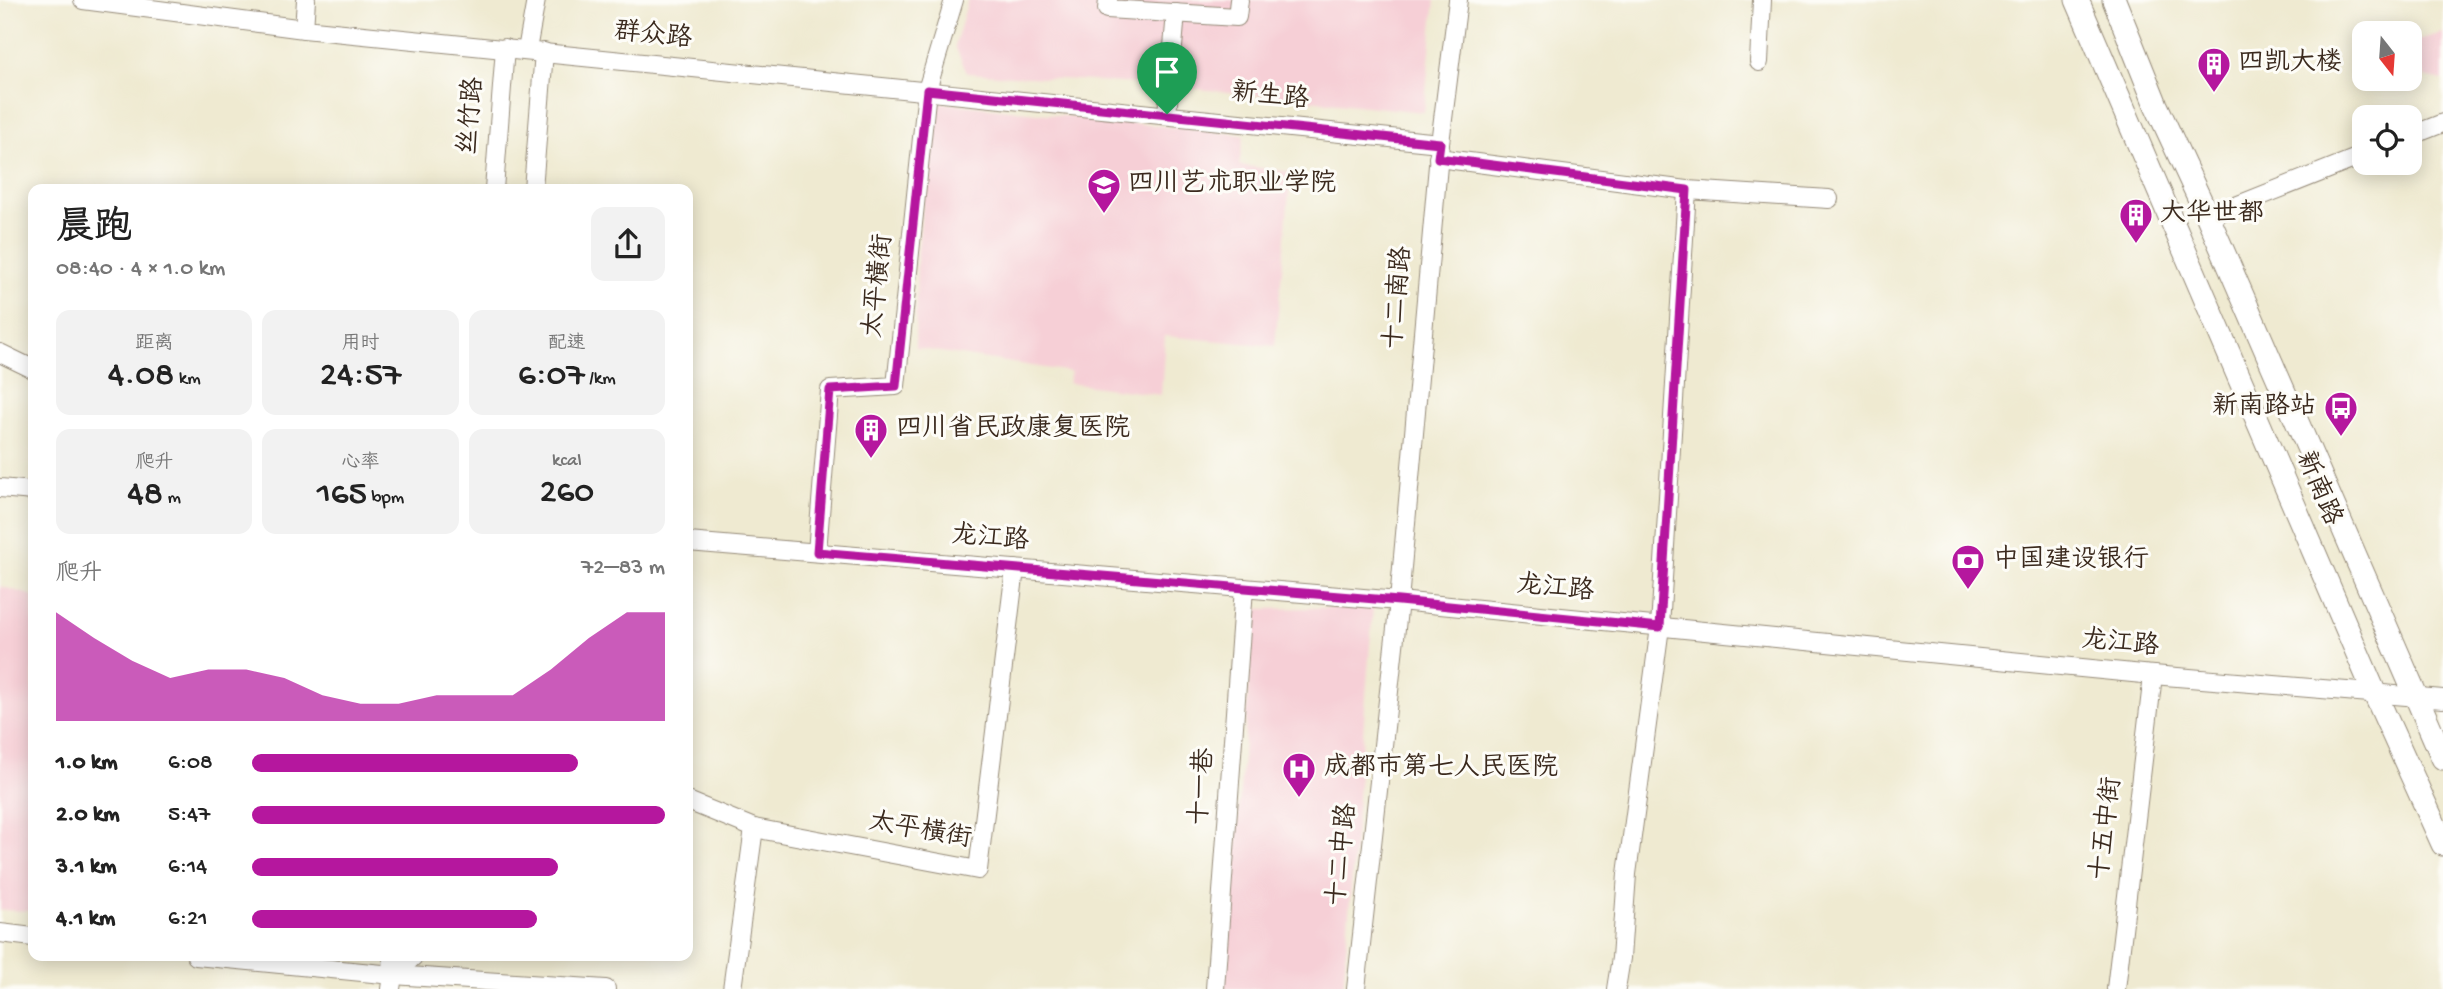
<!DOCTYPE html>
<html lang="zh">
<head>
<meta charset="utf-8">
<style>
	:root { --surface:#fff; --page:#f2f2f2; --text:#222; --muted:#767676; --accent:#b5179e }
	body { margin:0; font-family:"Gochi Hand","LXGW WenKai TC",sans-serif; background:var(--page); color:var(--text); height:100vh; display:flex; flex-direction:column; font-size:26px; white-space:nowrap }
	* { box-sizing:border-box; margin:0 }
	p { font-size:23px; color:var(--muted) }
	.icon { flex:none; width:38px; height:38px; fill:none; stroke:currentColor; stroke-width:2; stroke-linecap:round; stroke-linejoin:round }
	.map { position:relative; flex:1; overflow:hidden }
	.sheet { position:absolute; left:28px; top:184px; width:665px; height:777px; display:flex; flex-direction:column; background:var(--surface); border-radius:14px; box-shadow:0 4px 18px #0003 }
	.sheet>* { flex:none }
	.needle { width:46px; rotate:163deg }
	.fabs { position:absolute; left:2352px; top:21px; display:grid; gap:14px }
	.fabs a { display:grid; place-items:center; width:70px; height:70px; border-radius:14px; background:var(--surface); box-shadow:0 4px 18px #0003; font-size:35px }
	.pin { position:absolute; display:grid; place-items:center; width:60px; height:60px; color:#fff; margin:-72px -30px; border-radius:50% 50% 50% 0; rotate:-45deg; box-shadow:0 0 7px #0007 }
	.pin .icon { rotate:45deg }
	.round { display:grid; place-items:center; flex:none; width:74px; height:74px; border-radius:14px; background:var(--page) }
	.headline { display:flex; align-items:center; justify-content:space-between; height:119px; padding:0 28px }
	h1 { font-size:38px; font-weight:600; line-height:52px }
	.metrics { display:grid; grid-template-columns:repeat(3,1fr); gap:10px; height:119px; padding:7px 28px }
	.metrics div { display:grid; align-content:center; border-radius:14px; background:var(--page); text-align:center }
	.metrics b { font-size:35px; font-weight:600 }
	.metrics small { font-size:19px; font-weight:400 }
	.metrics p { font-size:19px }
	.chart { height:196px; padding:14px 28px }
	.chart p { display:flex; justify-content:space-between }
	.chart svg { width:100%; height:126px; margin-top:7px; fill:var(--accent); opacity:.7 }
	ul { padding:0 28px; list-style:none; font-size:23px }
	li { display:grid; grid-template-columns:112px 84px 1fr; align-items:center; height:52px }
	li i { height:18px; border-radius:9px; background:var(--accent) }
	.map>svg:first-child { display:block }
	.built { fill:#f6cfd6 }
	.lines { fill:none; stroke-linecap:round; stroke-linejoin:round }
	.minor-casing { stroke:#958a78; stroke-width:20 }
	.major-casing { stroke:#958a78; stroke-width:25 }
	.minor { stroke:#fff; stroke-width:18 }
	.major { stroke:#fff; stroke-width:23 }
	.route-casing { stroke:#fff; stroke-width:14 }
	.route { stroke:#b5179e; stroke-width:9 }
	.labels { text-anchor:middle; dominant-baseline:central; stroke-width:6; stroke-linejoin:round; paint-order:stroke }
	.street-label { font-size:26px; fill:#3b2a1e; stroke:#fdfcf7 }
	.poi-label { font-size:26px; fill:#3b2a1e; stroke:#fdfcf7; text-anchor:start }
</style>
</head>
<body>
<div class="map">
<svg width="2443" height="989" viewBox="0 0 2443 989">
	<rect width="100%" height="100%" fill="#fdfcf7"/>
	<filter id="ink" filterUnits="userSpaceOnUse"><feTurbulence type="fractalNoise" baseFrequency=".0143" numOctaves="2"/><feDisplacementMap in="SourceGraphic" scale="14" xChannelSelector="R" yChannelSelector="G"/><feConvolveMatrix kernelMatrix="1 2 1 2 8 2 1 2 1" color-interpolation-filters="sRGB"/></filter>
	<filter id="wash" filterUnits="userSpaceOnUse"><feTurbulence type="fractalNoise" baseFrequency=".00686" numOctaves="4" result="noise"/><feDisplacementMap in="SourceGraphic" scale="28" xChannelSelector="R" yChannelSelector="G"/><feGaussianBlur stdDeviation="1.57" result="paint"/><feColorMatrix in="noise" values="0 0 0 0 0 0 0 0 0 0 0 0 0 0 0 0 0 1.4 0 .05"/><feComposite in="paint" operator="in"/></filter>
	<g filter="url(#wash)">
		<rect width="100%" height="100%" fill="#efead1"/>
		<g class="built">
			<polygon points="968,0 1435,0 1424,112 1169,86 967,73 955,46"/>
			<polygon points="2443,33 2443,81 2425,77 2410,42"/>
			<polygon points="934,102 1244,135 1239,165 1291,172 1275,346 1165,336 1161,395 1068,383 1071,372 915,348 917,258"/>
			<polygon points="0,586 33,596 33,911 0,910"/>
			<polygon points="1373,607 1343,989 1224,989 1255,609"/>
		</g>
	</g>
	<g filter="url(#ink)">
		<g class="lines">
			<defs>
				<g id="minor">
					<polyline points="83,0 304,29 1440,143"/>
					<polyline points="1108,0 1107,9 1237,17 1239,0"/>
					<polyline points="304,29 306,0"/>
					<polyline points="527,50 536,0"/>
					<polyline points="1759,62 1762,0"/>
					<polyline points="1167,114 1176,13"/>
					<polyline points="2410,136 2443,123"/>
					<polyline points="1438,158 1687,190 1829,199"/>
					<polyline points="494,189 505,48"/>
					<polyline points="533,189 544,52"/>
					<polyline points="2208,217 2364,155"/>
					<polyline points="0,353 33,369"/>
					<polyline points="0,488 33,491"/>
					<polyline points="688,542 1399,601 2153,675 2443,699"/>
					<polyline points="817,552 830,390 896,386 927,90 954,0"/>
					<polyline points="688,801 754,828 978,870 1015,569"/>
					<polyline points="0,933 33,937"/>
					<polyline points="196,956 393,975 606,989"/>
					<polyline points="393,975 414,956"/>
					<polyline points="391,989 393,975 392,956"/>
					<polyline points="732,989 754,828"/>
					<polyline points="1215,989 1244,588"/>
					<polyline points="1356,989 1399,601 1440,143 1458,0"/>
					<polyline points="1616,989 1621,958 1627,874 1660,627 1687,190"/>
					<polyline points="2116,989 2153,675"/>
				</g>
				<g id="major">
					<polyline points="2077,0 2375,694 2443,844"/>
					<polyline points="2114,0 2156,105 2208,217 2443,758"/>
				</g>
			</defs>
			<use href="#minor" class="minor-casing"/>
			<use href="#major" class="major-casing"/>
			<use href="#minor" class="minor"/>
			<use href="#major" class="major"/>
		</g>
	</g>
	<g class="lines" filter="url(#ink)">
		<defs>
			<polygon id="route" points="927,90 1440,143 1438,158 1687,190 1660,627 1399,601 817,552 830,390 896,386"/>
		</defs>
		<use href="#route" class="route-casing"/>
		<use href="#route" class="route"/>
	</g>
	<defs>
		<symbol id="building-pin" viewBox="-11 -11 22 30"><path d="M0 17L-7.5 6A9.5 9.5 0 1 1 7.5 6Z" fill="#b5179e" stroke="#fdfcf7"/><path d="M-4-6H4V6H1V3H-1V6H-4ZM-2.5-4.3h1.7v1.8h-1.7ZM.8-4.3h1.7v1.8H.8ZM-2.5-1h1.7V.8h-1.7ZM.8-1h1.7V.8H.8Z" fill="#fff"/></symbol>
		<symbol id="university-pin" viewBox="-11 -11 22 30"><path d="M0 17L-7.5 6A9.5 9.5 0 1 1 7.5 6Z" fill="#b5179e" stroke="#fdfcf7"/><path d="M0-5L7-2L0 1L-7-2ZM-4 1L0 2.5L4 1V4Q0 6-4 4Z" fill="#fff"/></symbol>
		<symbol id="bus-pin" viewBox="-11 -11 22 30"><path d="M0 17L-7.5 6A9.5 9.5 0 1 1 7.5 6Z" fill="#b5179e" stroke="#fdfcf7"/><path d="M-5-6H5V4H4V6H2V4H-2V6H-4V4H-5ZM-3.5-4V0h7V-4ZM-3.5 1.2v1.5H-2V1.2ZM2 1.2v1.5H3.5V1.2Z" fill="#fff"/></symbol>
		<symbol id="bank-pin" viewBox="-11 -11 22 30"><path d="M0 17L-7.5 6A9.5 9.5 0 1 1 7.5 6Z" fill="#b5179e" stroke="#fdfcf7"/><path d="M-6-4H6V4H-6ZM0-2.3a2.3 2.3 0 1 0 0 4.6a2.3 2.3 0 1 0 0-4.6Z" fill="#fff"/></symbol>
		<symbol id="hospital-pin" viewBox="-11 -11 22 30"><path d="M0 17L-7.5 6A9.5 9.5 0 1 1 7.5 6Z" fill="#b5179e" stroke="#fdfcf7"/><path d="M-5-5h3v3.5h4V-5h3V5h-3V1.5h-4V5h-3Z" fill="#fff"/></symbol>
	</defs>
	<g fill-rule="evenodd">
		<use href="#building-pin" x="2195" y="45" width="38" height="52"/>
		<use href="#university-pin" x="1085" y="166" width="38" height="52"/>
		<use href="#building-pin" x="2117" y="196" width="38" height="52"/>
		<use href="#bus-pin" x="2322" y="389" width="38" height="52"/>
		<use href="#building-pin" x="852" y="411" width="38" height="52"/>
		<use href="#bank-pin" x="1949" y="542" width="38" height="52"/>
		<use href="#hospital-pin" x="1280" y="750" width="38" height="52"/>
	</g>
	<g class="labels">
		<g class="street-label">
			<text transform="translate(653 37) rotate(6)">群众路</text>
			<text transform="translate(1270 98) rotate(6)">新生路</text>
			<text transform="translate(473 116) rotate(-85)">丝竹路</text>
			<text transform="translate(880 286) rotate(-84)">太平横街</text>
			<text transform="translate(1400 298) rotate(-85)">十二南路</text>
			<text transform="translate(2317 489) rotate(67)">新南路</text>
			<text transform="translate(990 540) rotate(5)">龙江路</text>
			<text transform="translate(1555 590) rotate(6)">龙江路</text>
			<text transform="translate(2120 645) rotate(6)">龙江路</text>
			<text transform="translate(1204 787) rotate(-86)">十一巷</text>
			<text transform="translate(2108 829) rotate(-83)">十五中街</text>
			<text transform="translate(920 832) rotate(10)">太平横街</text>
			<text transform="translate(1344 855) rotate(-84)">十二中路</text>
		</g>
		<g class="poi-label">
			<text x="2238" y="64">四凯大楼</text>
			<text x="1128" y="185">四川艺术职业学院</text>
			<text x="2160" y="215">大华世都</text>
			<text x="2316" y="408" text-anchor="end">新南路站</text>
			<text x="896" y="430">四川省民政康复医院</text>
			<text x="1993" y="561">中国建设银行</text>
			<text x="1324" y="769">成都市第七人民医院</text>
		</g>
	</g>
</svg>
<div class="fabs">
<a><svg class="needle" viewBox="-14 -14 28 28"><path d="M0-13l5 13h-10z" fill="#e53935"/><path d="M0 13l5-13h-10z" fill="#767676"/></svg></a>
<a><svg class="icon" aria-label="locate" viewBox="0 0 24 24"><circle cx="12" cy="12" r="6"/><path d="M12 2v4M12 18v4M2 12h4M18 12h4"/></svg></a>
</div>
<div class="pin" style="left:1167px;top:114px;background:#1e9e55"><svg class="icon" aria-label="arrive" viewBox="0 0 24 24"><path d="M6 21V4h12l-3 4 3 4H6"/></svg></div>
<section class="sheet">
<div class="headline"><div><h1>晨跑</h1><p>08:40 · 4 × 1.0 km</p></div><a class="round"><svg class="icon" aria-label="share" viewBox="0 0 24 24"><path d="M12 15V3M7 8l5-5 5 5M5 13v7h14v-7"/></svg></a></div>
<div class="metrics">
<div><p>距离</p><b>4.08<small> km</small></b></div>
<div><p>用时</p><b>24:57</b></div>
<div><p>配速</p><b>6:07<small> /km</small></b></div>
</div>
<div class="metrics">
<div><p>爬升</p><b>48<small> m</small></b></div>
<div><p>心率</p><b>165<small> bpm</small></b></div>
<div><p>kcal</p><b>260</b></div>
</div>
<div class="chart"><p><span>爬升</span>72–83 m</p>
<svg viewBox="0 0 160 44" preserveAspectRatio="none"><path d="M0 44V6L10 15L20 23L30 29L40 26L50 26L60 29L70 35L80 38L90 38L100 35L110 35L120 35L130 26L140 15L150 6L160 6V44z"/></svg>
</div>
<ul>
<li><b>1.0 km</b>6:08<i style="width:79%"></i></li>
<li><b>2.0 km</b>5:47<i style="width:100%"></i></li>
<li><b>3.1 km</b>6:14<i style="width:74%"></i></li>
<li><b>4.1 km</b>6:21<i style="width:69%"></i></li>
</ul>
</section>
</div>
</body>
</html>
